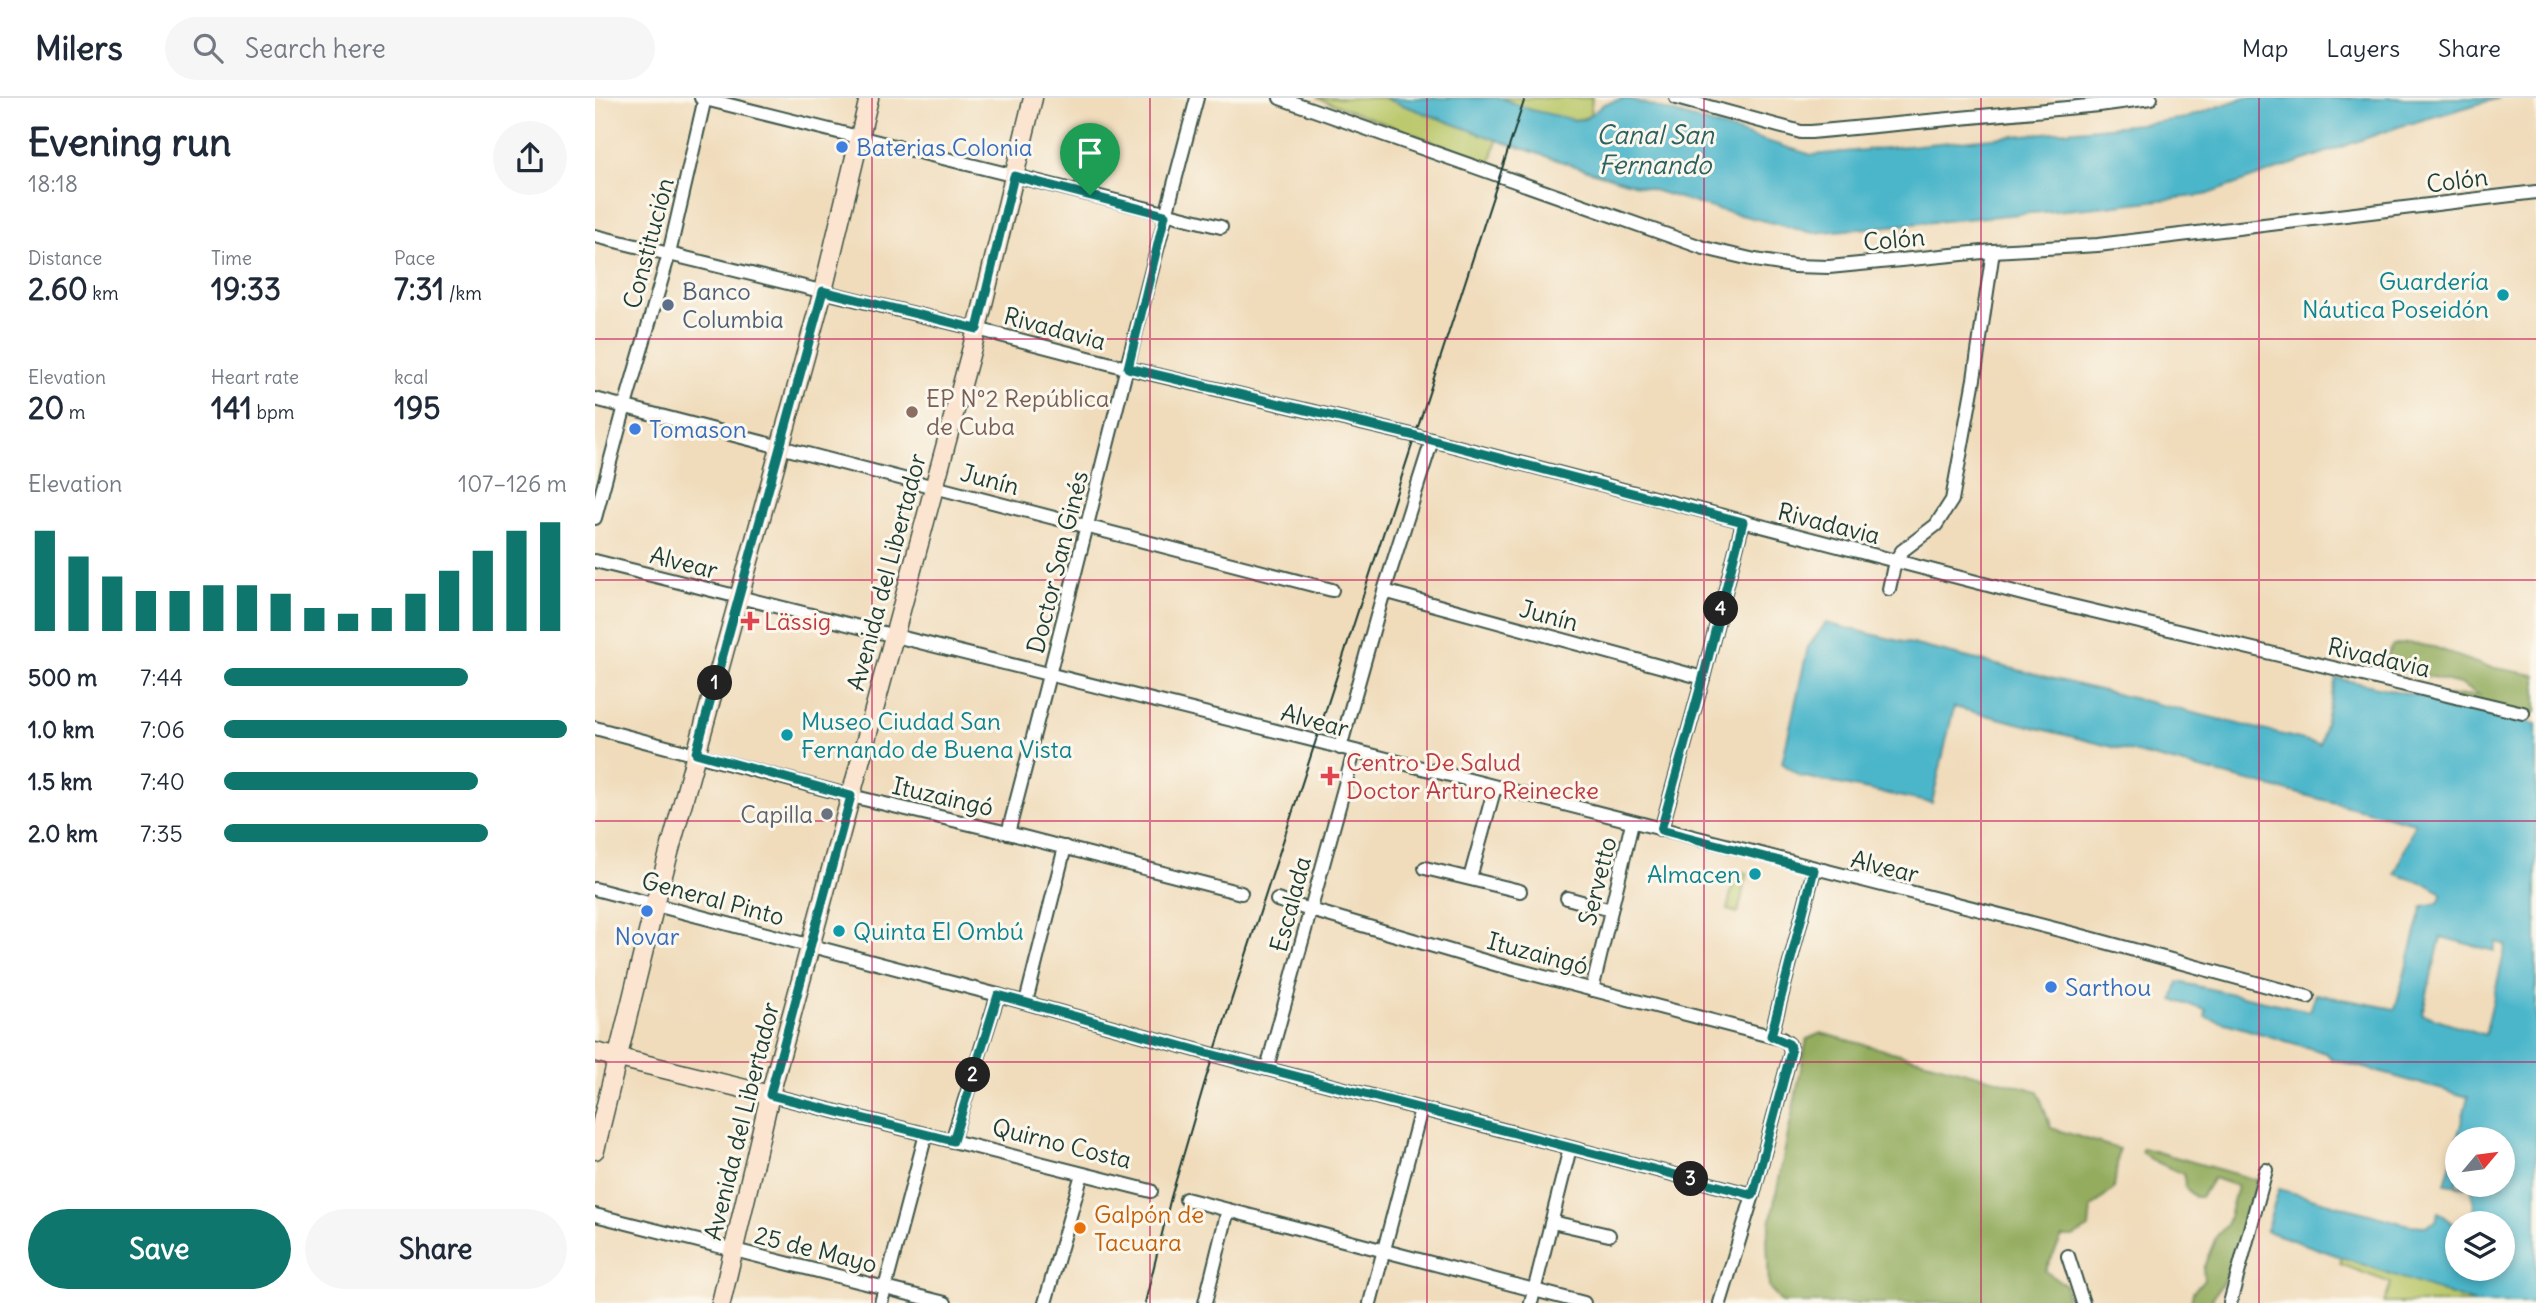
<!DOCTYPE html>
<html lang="en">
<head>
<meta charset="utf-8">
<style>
	:root { --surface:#fff; --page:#f6f6f7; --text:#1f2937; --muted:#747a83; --line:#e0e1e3; --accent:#0f766e }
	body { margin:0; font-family:Delius,sans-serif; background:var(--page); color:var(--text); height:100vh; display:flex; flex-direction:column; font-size:26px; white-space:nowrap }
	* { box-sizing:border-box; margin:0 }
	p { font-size:23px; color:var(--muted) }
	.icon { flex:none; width:38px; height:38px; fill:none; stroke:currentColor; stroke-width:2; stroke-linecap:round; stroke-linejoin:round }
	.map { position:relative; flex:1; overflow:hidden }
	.panel { display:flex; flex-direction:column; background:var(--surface); width:595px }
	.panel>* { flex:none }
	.needle { width:46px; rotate:61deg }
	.buttons { position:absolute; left:1850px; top:1029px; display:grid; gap:14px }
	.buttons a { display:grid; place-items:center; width:70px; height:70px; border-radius:50%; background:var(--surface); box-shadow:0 4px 10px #0003; font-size:35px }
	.pin { position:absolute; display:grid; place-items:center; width:60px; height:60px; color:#fff; margin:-72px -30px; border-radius:50% 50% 50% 0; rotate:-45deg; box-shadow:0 0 7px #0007 }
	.pin .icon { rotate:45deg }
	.km { position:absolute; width:35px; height:35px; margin:-18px; border-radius:50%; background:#222; color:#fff; font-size:19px; line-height:35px; text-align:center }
	.round { display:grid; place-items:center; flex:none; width:74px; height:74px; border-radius:37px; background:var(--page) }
	.overview { display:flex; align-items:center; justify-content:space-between; height:119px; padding:0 28px }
	h1 { font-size:38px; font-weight:700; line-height:52px }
	.stats { display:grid; grid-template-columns:repeat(3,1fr); gap:10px; height:119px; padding:7px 28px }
	.stats div { display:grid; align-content:center }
	.stats b { font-size:30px; font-weight:700 }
	.stats small { font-size:19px; font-weight:400 }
	.stats p { font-size:19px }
	.chart { height:196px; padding:14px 28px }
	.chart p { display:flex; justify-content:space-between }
	.chart svg { width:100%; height:126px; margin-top:7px; stroke:var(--accent); stroke-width:6 }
	.cta { display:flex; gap:14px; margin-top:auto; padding:14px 28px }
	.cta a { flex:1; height:80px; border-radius:42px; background:var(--accent); color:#fff; font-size:28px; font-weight:700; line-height:80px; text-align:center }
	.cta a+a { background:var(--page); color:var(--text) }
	ul { padding:0 28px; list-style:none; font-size:23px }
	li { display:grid; grid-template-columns:112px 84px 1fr; align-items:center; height:52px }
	li i { height:18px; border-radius:9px; background:var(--accent) }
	header { display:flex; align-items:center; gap:42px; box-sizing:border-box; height:98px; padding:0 35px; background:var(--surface); border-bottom:2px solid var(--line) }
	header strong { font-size:33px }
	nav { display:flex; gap:38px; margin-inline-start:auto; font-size:24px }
	.search { width:490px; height:63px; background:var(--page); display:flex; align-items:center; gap:18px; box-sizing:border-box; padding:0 24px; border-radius:38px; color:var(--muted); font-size:26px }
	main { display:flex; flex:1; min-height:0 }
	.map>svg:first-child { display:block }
	.green { fill:#bac769; stroke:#6c824e; stroke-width:2 }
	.forest { fill:#93ac5d; stroke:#597448; stroke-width:2 }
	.water { fill:#4cb6ca; stroke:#367a7f; stroke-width:2; fill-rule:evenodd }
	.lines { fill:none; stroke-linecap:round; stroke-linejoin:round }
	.street-casing { stroke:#3e5548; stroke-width:16 }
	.secondary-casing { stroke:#3e5548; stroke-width:21 }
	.street { stroke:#fff; stroke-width:12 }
	.secondary { stroke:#fce5d0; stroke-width:18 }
	.tram { stroke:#1f3d34; stroke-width:2 }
	.route-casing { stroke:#fff; stroke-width:14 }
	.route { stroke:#0f766e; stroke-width:9 }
	.grid { fill:none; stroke:#c2185b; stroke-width:2; stroke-opacity:0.55 }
	.shop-dot { fill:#3f7fe0; stroke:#fbf7ec; stroke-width:2.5 }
	.culture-dot { fill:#0f9aa8; stroke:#fbf7ec; stroke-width:2.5 }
	.service-dot { fill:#5c6f8a; stroke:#fbf7ec; stroke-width:2.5 }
	.education-dot { fill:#8d6e63; stroke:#fbf7ec; stroke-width:2.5 }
	.health-dot { fill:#e0444e; stroke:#fbf7ec; stroke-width:2.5 }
	.worship-dot { fill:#6b7280; stroke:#fbf7ec; stroke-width:2.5 }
	.food-dot { fill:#e8710a; stroke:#fbf7ec; stroke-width:2.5 }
	.labels { text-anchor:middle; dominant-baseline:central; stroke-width:6; stroke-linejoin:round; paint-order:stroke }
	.shop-label { font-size:24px; fill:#366cbe; stroke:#fbf7ec; text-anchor:start }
	.street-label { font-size:24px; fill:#1f3d34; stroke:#fbf7ec }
	.culture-label { font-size:24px; fill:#0d838f; stroke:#fbf7ec; text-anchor:end }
	.service-label { font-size:24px; fill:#4e5e75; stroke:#fbf7ec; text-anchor:start }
	.education-label { font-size:24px; fill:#785e54; stroke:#fbf7ec; text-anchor:start }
	.health-label { font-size:24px; fill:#be3a42; stroke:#fbf7ec; text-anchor:start }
	.worship-label { font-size:24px; fill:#5b616d; stroke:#fbf7ec; text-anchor:end }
	.food-label { font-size:24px; fill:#c56008; stroke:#fbf7ec; text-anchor:start }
	.water-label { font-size:26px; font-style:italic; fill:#2c6161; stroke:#fbf7ec }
</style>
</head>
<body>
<header>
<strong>Milers</strong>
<div class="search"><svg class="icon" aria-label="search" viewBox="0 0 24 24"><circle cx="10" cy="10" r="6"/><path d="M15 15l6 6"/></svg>Search here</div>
<nav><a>Map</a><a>Layers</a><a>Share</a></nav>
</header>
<main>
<section class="panel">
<div class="overview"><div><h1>Evening run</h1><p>18:18</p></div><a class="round"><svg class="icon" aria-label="share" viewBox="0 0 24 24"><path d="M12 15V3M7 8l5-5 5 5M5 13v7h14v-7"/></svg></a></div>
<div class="stats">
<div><p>Distance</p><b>2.60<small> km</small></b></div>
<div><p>Time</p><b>19:33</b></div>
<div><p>Pace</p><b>7:31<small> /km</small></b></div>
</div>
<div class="stats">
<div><p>Elevation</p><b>20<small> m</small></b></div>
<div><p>Heart rate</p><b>141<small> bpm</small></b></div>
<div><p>kcal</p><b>195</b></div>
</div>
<div class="chart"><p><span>Elevation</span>107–126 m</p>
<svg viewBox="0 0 160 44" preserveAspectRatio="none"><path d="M5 44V9M15 44V18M25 44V25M35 44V30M45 44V30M55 44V28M65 44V28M75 44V31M85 44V36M95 44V38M105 44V36M115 44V31M125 44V23M135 44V16M145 44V9M155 44V6"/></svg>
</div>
<ul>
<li><b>500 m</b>7:44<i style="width:71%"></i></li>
<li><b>1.0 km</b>7:06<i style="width:100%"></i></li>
<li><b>1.5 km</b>7:40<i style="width:74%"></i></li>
<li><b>2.0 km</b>7:35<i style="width:77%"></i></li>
</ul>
<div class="cta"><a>Save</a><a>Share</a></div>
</section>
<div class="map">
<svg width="1941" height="1205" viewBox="0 0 1941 1205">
	<rect width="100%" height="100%" fill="#fbf7ec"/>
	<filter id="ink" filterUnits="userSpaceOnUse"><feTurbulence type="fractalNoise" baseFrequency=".0143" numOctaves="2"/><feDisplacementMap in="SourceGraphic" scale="14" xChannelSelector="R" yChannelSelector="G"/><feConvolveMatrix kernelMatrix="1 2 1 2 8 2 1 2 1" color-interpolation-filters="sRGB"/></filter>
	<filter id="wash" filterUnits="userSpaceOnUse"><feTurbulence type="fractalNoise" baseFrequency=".00686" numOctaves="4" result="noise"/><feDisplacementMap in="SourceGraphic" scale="28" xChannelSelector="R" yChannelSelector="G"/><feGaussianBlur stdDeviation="1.57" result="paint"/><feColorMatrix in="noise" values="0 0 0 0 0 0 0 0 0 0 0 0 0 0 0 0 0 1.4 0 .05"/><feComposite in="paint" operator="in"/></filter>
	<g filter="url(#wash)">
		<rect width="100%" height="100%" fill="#f0dcbb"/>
		<g class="green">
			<polygon points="722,0 789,0 902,42 895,65"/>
			<path d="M906,0H997L995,17C974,31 928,9 906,0Z"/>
			<polygon points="1141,773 1152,775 1143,815 1132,812"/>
			<polygon points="1747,1159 1880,1205 1789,1205 1796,1185 1745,1166"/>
		</g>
		<g class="forest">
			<polygon points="1813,545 1839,549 1889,568 1941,577 1941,613 1931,624 1871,610 1850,612 1829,599 1884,597 1865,586 1808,572 1794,565 1793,556 1798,548"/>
			<polygon points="1226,935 1443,993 1456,1030 1524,1051 1519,1091 1496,1110 1494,1130 1478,1139 1467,1139 1450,1173 1471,1187 1471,1205 1187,1205 1174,1190 1172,1141 1212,941"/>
			<polygon points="1548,1050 1662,1082 1645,1144 1640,1153 1639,1167 1617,1201 1620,1205 1596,1205 1598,1194 1609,1181 1608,1171 1621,1139 1632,1126 1642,1088 1618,1080 1606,1099 1600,1099 1591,1090 1588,1076 1557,1062 1546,1054"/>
		</g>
		<g class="water">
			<polygon points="789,0 906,0 936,12 980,22 990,21 1009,6 1031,0 1217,57 1555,25 1591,20 1648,0 1904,0 1803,29 1610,97 1503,109 1218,135 1117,110 992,72 902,42"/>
			<path d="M1231,525L1725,646L1741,580L1829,599L1850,612L1871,610L1941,626V1205H1880L1671,1133L1684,1091L1814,1127L1830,1128L1841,1123L1843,1114C1851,1117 1853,1125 1862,1127V1171H1908V1125H1872C1883,1118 1879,1105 1876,1093L1884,1087H1908V1041H1862L1873,999L1737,961L1731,955L1610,919L1611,912L1578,902L1583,884L1715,913L1721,896L1800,911L1828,808L1843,805L1847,795L1833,787L1800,776L1820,725L1359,609L1337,705L1205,678L1187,665L1213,549ZM1846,839L1899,853L1901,844L1911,847L1890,937L1827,916Z"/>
			<polygon points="1862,1042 1862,1087 1873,1087 1870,1089 1850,1086"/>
		</g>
	</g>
	<g filter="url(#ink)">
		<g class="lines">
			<defs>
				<g id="street">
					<polyline points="106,0 626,129"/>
					<polyline points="685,0 1109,150 1160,162 1198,168 1234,169 1398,153 1503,147 1941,94"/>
					<polyline points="1081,0 1206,34 1216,34 1504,7 1556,0"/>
					<polyline points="0,138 382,231 532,270 821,338 1439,499 1928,615"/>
					<polyline points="0,301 737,492"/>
					<polyline points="0,420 30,308 74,156 110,0"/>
					<polyline points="0,463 721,643 1480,836 1713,899"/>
					<polyline points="1294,491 1300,463 1307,453 1341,427 1357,402 1379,281 1398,153"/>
					<polyline points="789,493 1108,580"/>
					<polyline points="0,630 256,698 413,735 646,795"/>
					<polyline points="745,650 789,493 837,342"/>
					<polyline points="1066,732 1108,580 1148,424"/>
					<path d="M413,735C478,490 536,244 602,0"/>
					<polyline points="830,770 925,793"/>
					<polyline points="875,780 900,689"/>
					<polyline points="0,791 403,897 619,957 1158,1097"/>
					<polyline points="972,800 1016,812"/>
					<polyline points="682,802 903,867 1187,941 1194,946 1196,954 1158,1097 1125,1205"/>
					<polyline points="997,892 1037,725"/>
					<polyline points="431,904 470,749"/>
					<polyline points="1176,938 1219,772"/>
					<polyline points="672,970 759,654"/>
					<polyline points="175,997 556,1093"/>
					<polyline points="357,1043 403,897"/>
					<polyline points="591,1101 989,1205"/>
					<polyline points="0,1117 350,1205"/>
					<polyline points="957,1124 1014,1137"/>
					<polyline points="1473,1158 1488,1205"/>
					<polyline points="286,1205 331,1036"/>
					<polyline points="450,1205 487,1076"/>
					<polyline points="610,1205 633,1112"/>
					<polyline points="775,1205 826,1011"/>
					<polyline points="936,1205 975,1050"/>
					<polyline points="1635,1205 1671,1072"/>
				</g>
				<g id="secondary">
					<polyline points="0,954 175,997"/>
					<polyline points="0,1052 60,806 228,193 274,0"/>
					<polyline points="126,1205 175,997 382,231 438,0"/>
				</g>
			</defs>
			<use href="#street" class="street-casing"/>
			<use href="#secondary" class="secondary-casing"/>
			<use href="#street" class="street"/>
			<use href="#secondary" class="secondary"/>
			<polyline class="tram" points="550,1205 576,1099 611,980 930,0"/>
		</g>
	</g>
	<g class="lines" filter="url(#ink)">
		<defs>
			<polygon id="route" points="419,78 570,117 533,270 821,338 1148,424 1108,580 1066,732 1219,772 1176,938 1194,946 1196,954 1158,1097 619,957 403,897 358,1043 175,997 256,698 101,655 228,193 382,231"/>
		</defs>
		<use href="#route" class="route-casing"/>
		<use href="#route" class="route"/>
	</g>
	<path class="grid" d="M277,0V1205M555,0V1205M832,0V1205M1109,0V1205M1386,0V1205M1664,0V1205M0,241H1941M0,482H1941M0,723H1941M0,964H1941"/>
	<g class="shop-dot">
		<circle cx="247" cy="49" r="7"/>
		<circle cx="40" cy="331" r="7"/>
		<circle cx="52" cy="813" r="7"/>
		<circle cx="1456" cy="889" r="7"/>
	</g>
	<g class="culture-dot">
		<circle cx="1908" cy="197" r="7"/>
		<circle cx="192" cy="637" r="7"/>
		<circle cx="1160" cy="776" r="7"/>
		<circle cx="244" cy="833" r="7"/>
	</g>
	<circle class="service-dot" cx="73" cy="207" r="7"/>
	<circle class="education-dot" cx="317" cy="314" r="7"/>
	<g class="health-dot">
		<path d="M151.5 512.5h7v7h7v7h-7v7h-7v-7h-7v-7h7z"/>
		<path d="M731.5 667.5h7v7h7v7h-7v7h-7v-7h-7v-7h7z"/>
	</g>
	<circle class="worship-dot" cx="232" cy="716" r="7"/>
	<circle class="food-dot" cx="485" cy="1130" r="7"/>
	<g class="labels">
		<g class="shop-label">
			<text x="261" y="49">Baterias Colonia</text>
			<text x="54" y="331">Tomason</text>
			<text x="52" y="838" text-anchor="middle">Novar</text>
			<text x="1470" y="889">Sarthou</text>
		</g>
		<g class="street-label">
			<text transform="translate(1862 82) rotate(-7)">Colón</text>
			<text transform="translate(1299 141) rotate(-5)">Colón</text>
			<text transform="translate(53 145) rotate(-75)">Constitución</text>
			<text transform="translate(460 230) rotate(15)">Rivadavia</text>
			<text transform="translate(395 381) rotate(15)">Junín</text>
			<text transform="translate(1234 425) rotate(14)">Rivadavia</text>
			<text transform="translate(89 464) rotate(14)">Alvear</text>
			<text transform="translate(462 464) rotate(-76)">Doctor San Ginés</text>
			<text transform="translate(291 474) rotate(-75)">Avenida del Libertador</text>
			<text transform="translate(954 517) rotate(15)">Junín</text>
			<text transform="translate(1784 559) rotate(13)">Rivadavia</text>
			<text transform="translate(720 622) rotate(15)">Alvear</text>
			<text transform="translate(348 698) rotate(13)">Ituzaingó</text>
			<text transform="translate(1290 768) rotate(14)">Alvear</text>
			<text transform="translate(1002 783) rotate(-76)">Servetto</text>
			<text transform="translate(118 800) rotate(15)">General Pinto</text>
			<text transform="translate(695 806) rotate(-75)">Escalada</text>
			<text transform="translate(943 855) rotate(15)">Ituzaingó</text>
			<text transform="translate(146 1023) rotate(-76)">Avenida del Libertador</text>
			<text transform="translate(467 1045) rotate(14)">Quirno Costa</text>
			<text transform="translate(221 1151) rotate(14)">25 de Mayo</text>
		</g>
		<g class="culture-label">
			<text x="1894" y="183">Guardería<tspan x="1894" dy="28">Náutica Poseidón</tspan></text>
			<text x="206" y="623" text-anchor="start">Museo Ciudad San<tspan x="206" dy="28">Fernando de Buena Vista</tspan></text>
			<text x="1146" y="776">Almacen</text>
			<text x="258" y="833" text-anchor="start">Quinta El Ombú</text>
		</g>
		<g class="service-label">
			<text x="87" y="193">Banco<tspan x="87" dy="28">Columbia</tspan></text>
		</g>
		<g class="education-label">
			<text x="331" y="300">EP Nº2 República<tspan x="331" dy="28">de Cuba</tspan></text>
		</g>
		<g class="health-label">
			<text x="169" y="523">Lässig</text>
			<text x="751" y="664">Centro De Salud<tspan x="751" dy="28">Doctor Arturo Reinecke</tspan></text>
		</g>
		<g class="worship-label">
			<text x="218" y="716">Capilla</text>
		</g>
		<g class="food-label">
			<text x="499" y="1116">Galpón de<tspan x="499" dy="28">Tacuara</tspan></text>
		</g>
		<g class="water-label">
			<text x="1060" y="36">Canal San<tspan x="1060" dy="30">Fernando</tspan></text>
		</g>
	</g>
</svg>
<div class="buttons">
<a><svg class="needle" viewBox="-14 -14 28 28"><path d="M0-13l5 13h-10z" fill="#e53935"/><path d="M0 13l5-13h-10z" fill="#747a83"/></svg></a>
<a><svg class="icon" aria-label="layers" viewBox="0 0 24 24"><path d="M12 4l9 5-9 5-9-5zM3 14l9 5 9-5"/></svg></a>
</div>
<div class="pin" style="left:495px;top:97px;background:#1e9e55"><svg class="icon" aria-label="arrive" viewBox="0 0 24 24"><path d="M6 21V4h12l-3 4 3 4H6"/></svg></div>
<b class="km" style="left:120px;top:585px">1</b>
<b class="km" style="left:378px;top:977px">2</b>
<b class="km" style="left:1096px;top:1081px">3</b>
<b class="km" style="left:1126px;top:511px">4</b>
</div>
</main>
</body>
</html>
